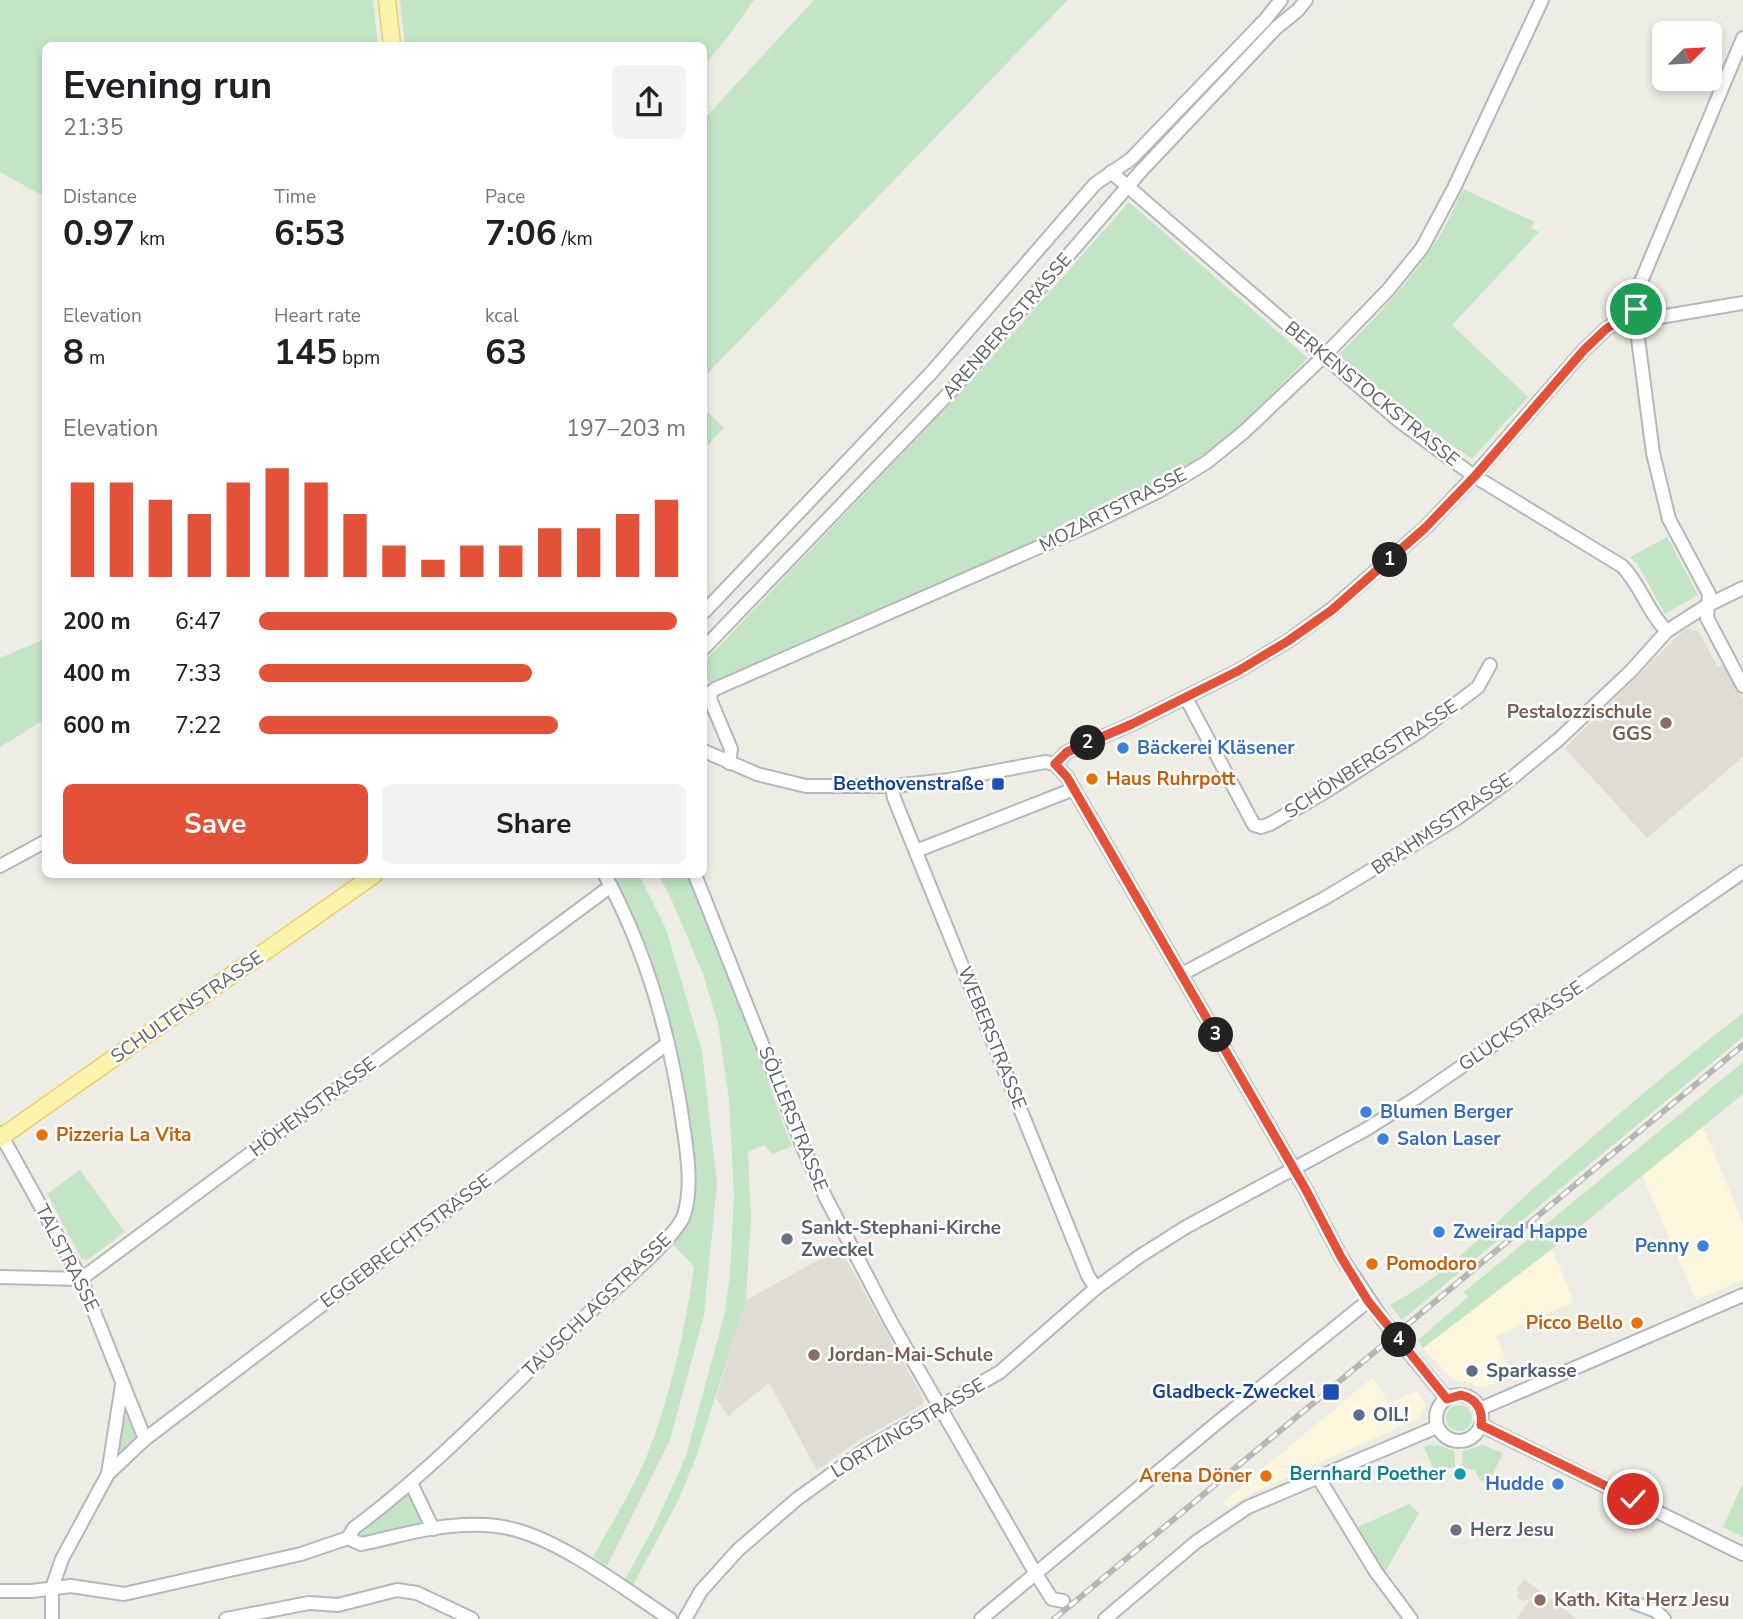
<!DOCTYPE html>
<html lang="en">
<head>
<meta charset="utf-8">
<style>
	:root { --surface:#fff; --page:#f2f2f2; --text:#202124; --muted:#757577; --accent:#e25138 }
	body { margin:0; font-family:"Nunito Sans",sans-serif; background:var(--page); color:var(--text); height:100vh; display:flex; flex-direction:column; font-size:26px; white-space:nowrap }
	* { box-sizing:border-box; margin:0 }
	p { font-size:23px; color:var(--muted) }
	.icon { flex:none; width:38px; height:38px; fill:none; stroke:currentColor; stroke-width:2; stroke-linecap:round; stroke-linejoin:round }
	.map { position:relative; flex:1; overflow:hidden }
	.details { position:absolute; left:42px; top:42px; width:665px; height:836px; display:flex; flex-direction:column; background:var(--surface); border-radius:10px; box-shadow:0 4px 10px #0003 }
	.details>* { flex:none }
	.needle { width:46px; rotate:66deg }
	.fabs { position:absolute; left:1652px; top:21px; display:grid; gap:14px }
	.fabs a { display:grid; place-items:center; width:70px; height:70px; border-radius:10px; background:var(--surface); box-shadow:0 4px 10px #0003; font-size:35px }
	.pin { position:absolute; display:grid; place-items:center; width:60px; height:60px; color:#fff; margin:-30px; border:4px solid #fff; border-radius:50%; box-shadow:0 2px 7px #0007 }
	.km { position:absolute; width:35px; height:35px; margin:-18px; border-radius:50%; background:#222; color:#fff; font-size:19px; line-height:35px; text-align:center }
	.round { display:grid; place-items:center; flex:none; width:74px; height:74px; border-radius:10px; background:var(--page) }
	.head { display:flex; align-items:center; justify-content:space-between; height:119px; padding:0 21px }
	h1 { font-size:38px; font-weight:700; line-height:52px }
	.stats { display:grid; grid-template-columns:repeat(3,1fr); gap:10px; height:119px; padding:7px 21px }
	.stats div { display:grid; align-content:center }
	.stats b { font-size:35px; font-weight:700 }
	.stats small { font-size:19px; font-weight:400 }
	.stats p { font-size:19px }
	.chart { height:196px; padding:14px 21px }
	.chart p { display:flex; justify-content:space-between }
	.chart svg { width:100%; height:126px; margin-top:7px; stroke:var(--accent); stroke-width:6 }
	.button { display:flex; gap:14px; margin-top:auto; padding:14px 21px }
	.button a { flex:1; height:80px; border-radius:10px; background:var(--accent); color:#fff; font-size:28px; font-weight:700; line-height:80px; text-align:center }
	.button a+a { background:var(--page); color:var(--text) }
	ul { padding:0 21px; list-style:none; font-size:23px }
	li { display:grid; grid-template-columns:112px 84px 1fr; align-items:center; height:52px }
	li i { height:18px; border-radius:9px; background:var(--accent) }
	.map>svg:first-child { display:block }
	.commercial { fill:#fcf7dc }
	.education { fill:#dedcd3 }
	.green { fill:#c3e5c5 }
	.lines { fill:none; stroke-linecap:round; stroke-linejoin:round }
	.minor-casing { stroke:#b5b7bb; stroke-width:16 }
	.major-casing { stroke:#ebce61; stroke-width:19 }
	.minor { stroke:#fff; stroke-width:12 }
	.major { stroke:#fbf4ad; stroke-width:16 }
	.rail-casing { stroke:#b5b6b6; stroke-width:6 }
	.rail { stroke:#fff; stroke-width:3.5; stroke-dasharray:10; stroke-linecap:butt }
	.minor-bridge-casing { stroke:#b5b7bb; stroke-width:16; stroke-linecap:butt }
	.minor-bridge { stroke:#fff; stroke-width:12 }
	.route-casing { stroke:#fff; stroke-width:14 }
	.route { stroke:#e25138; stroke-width:9 }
	.education-dot { fill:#8d6e63; stroke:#fff; stroke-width:2.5 }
	.shop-dot { fill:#3f7fe0; stroke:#fff; stroke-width:2.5 }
	.food-dot { fill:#e8710a; stroke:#fff; stroke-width:2.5 }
	.transit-dot { fill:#1a4fb4; stroke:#fff; stroke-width:2.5 }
	.worship-dot { fill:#6b7280; stroke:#fff; stroke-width:2.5 }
	.service-dot { fill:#5c6f8a; stroke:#fff; stroke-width:2.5 }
	.culture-dot { fill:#0f9aa8; stroke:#fff; stroke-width:2.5 }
	.labels { text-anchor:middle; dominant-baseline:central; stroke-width:5; stroke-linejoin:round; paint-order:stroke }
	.street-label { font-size:19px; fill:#5d6065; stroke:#fff }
	.education-label { font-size:19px; font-weight:bold; fill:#785e54; stroke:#fff; text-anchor:start }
	.shop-label { font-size:19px; font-weight:bold; fill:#366cbe; stroke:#fff; text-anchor:start }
	.food-label { font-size:19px; font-weight:bold; fill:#c56008; stroke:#fff; text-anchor:start }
	.transit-label { font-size:19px; font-weight:bold; fill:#164399; stroke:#fff; text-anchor:end }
	.worship-label { font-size:19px; font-weight:bold; fill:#5b616d; stroke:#fff; text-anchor:start }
	.service-label { font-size:19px; font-weight:bold; fill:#4e5e75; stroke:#fff; text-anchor:start }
	.culture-label { font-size:19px; font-weight:bold; fill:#0d838f; stroke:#fff; text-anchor:end }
</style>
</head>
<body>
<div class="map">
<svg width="1743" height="1619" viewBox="0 0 1743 1619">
	<rect width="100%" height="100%" fill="#eeede5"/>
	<g class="commercial">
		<polygon points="1703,1127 1743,1223 1743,1280 1696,1300 1642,1175"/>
		<polygon points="1552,1249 1574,1302 1496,1336 1512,1375 1482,1388 1468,1382 1453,1380 1423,1348"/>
		<polygon points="1372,1378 1381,1389 1387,1404 1418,1391 1425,1404 1419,1418 1252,1493 1228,1507 1223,1502"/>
	</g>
	<g class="education">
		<polygon points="1688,629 1698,631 1718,667 1724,664 1743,699 1743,757 1647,838 1565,748 1681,633"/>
		<polygon points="840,1248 924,1400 922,1405 861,1439 817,1470 769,1383 728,1416 716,1398 746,1300"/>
		<polygon points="1524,1579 1577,1619 1516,1619 1529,1601 1527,1599 1524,1602 1517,1597 1519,1593 1516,1590"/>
	</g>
	<g class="green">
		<polygon points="0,0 373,0 378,45 46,46 45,197 0,172"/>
		<polygon points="400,0 754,0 727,38 704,65 704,46 405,45"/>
		<polygon points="814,0 1068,0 704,377 704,119"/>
		<path d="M1463,189L1535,222L1531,228L1539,232L1452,325L1528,397L1472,459L1406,413L1338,355C1374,319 1411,282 1438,238C1448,223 1455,205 1463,189Z"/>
		<path d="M1129,202L1308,358C1274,391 1242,428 1203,455C1150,493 1087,519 1028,546C924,594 817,639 712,685L704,675V662L964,389Z"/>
		<polygon points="704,408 724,428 704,449"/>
		<polygon points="1667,537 1698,595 1665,614 1638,565 1630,557"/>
		<polygon points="45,639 45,719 0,747 0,658"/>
		<path d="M612,875H639L666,929L702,1051L717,1184L704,1315L670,1440L607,1566L593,1557C612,1523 633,1489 648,1453C671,1393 685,1331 694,1267L673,1244C681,1234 689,1225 692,1212C697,1187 693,1161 690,1137C680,1044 655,958 612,875Z"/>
		<path d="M659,875H688C728,963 756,1056 792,1146L772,1154L764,1145L748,1152L751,1218L746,1300L697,1455L678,1501L633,1585L625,1579L654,1527L686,1456L725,1312L730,1273L734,1196L729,1100L718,1024L703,974L672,901Z"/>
		<path d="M1743,1013V1037L1402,1320L1390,1305C1444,1277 1489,1229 1534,1188C1602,1128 1671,1068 1743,1013Z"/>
		<polygon points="1743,1062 1743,1094 1552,1249 1423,1348 1418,1340 1468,1297 1464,1292"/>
		<polygon points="80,1170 125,1232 87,1260 81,1258 47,1194"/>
		<circle cx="1459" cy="1418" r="13"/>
		<polygon points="125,1417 130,1418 136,1434 133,1443 125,1451 121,1451 119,1449"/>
		<polygon points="1429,1445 1440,1446 1455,1451 1455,1467 1440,1471 1433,1482 1425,1476 1434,1470 1424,1447"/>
		<polygon points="1483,1445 1503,1453 1488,1484 1480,1480 1475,1470 1462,1468 1463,1451"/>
		<polygon points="1743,1483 1743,1537 1723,1527"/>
		<polygon points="406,1494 412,1496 423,1520 421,1525 362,1538 359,1535 359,1530"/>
		<polygon points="1409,1504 1419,1513 1385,1572 1358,1527"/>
	</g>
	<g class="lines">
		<defs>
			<g id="minor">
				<path d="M1111,172L1398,420L1474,476L1622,566C1641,585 1648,613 1667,631"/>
				<polyline points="1636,309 1640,284 1743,38"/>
				<polyline points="1648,319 1743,303"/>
				<polyline points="1637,331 1653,453 1669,519 1709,594 1707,618 1743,686"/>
				<polyline points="704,612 932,372 1095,184 1131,159 1265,20 1281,0"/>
				<polyline points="704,648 952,390 1141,171 1276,28 1298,10 1306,0"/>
				<polyline points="1186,698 1254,825 1261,827 1270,824 1328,790 1420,731 1478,687 1490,665"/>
				<polyline points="704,751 757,774 806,786 892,786 949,780 1045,762 1055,764"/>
				<polyline points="729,763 731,749 710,699 711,692 715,689 1087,526 1159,491 1207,462 1245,431 1323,357 1388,290 1422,248 1454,188 1542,0"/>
				<polyline points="1055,764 1067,752 1132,724 1238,671 1288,641 1332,609 1425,528 1474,476 1584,350 1606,329 1619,321 1626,320"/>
				<polyline points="1055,764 1067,777 1306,1190 1341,1257 1383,1320"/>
				<polyline points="892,786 894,798 1088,1276 1096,1288"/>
				<polyline points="916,851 1074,789"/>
				<polyline points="0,866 46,841"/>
				<polyline points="695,875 805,1152 826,1198 891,1322 1036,1574 1052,1599 1063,1601"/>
				<polyline points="1182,974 1325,898 1456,819 1507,782 1558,740 1631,671 1667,631 1706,606 1743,588"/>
				<polyline points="0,1133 81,1279 145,1439 108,1474"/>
				<polyline points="0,1277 81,1279 611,886"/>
				<polyline points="1415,1360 1447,1399"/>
				<circle cx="1459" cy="1418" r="23"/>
				<polyline points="1480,1409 1743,1295"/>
				<polyline points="1481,1425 1743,1554"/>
				<polyline points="145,1439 668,1043"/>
				<polyline points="1318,1477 1376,1572 1411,1619"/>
				<polyline points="411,1483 433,1529"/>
				<path d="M348,1538L354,1528C440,1464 514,1383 592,1310C612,1291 676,1238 684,1215C692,1190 688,1158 684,1131C672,1042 648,954 605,875"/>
				<path d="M0,1591H32L71,1586L124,1594L301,1554L348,1538L361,1544C391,1538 422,1528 451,1526C472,1524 496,1524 516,1530C565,1543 626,1590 670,1619"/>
				<polyline points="1632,1602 1656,1611 1664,1619"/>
				<polyline points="52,1619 52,1588 62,1559 108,1474 122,1385"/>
				<polyline points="226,1619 309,1603 338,1605 397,1590 417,1593 472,1619"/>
				<polyline points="685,1619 701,1591 738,1550 797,1499 865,1450 1000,1372 1096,1288 1140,1256 1186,1227 1365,1130 1416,1098 1743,872"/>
				<polyline points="981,1619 1218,1422 1368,1301"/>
				<polyline points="1105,1619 1196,1542 1248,1507 1437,1427"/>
			</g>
			<g id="major">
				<polyline points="387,0 392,46"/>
				<polyline points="0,1138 374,875"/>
			</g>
		</defs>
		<use href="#minor" class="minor-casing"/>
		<use href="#major" class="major-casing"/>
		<use href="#minor" class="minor"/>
		<use href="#major" class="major"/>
		<defs>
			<polyline id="rail" points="1054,1619 1743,1045"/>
		</defs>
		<use href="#rail" class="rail-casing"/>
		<use href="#rail" class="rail"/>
		<defs>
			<polyline id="minor-bridge" points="1383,1320 1415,1360"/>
		</defs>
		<use href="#minor-bridge" class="minor-bridge-casing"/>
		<use href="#minor-bridge" class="minor-bridge"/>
	</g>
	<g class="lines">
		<defs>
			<path id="route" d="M1633,1499L1481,1425C1483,1410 1477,1399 1461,1395L1447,1399L1368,1301L1341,1257L1306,1190L1067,777L1055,764L1067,752L1132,724L1238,671L1288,641L1332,610L1425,528L1475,476L1584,350L1606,329L1619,321L1626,320L1628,312L1636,309"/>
		</defs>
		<use href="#route" class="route-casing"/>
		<use href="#route" class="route"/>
	</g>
	<g class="education-dot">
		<circle cx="1666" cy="723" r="7"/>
		<circle cx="814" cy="1355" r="7"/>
		<circle cx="1540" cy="1600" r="7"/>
	</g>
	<g class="shop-dot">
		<circle cx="1123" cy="748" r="7"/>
		<circle cx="1366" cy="1112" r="7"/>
		<circle cx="1383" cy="1139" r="7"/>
		<circle cx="1439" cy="1232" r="7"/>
		<circle cx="1703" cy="1246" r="7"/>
		<circle cx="1558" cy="1484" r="7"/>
	</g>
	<g class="food-dot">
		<circle cx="1092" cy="779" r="7"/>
		<circle cx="42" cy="1135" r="7"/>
		<circle cx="1372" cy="1264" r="7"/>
		<circle cx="1637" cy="1323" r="7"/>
		<circle cx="1266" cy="1476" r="7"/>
	</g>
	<g class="transit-dot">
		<rect x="991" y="777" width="14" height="14" rx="3.5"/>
		<rect x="1322" y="1383" width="18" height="18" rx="3.5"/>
	</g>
	<g class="worship-dot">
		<circle cx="787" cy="1239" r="7"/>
		<circle cx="1456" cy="1530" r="7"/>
	</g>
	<g class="service-dot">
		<circle cx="1472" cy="1371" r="7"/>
		<circle cx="1359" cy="1415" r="7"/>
	</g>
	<circle class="culture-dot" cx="1460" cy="1474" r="7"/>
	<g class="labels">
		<g class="street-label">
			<text transform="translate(1007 326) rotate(-49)">ARENBERGSTRASSE</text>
			<text transform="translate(1372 394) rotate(39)">BERKENSTOCKSTRASSE</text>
			<text transform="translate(1113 510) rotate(-27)">MOZARTSTRASSE</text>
			<text transform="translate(1371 759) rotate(-33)">SCHÖNBERGSTRASSE</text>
			<text transform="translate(1442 824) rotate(-34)">BRAHMSSTRASSE</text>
			<text transform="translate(187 1007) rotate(-35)">SCHULTENSTRASSE</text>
			<text transform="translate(1521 1026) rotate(-34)">GLUCKSTRASSE</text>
			<text transform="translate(992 1038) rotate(68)">WEBERSTRASSE</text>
			<text transform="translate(313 1107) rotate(-37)">HÖHENSTRASSE</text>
			<text transform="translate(793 1119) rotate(68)">SÖLLERSTRASSE</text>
			<text transform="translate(406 1241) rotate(-37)">EGGEBRECHTSTRASSE</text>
			<text transform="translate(67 1258) rotate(63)">TALSTRASSE</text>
			<text transform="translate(597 1305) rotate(-44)">TAUSCHLAGSTRASSE</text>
			<text transform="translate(908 1428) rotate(-31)">LORTZINGSTRASSE</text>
		</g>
		<g class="education-label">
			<text x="1652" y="712" text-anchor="end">Pestalozzischule<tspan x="1652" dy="22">GGS</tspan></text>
			<text x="828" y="1355">Jordan-Mai-Schule</text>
			<text x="1554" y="1600">Kath. Kita Herz Jesu</text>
		</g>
		<g class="shop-label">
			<text x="1137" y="748">Bäckerei Kläsener</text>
			<text x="1380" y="1112">Blumen Berger</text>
			<text x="1397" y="1139">Salon Laser</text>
			<text x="1453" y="1232">Zweirad Happe</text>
			<text x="1689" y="1246" text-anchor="end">Penny</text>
			<text x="1544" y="1484" text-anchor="end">Hudde</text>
		</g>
		<g class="food-label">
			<text x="1106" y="779">Haus Ruhrpott</text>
			<text x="56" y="1135">Pizzeria La Vita</text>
			<text x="1386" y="1264">Pomodoro</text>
			<text x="1623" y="1323" text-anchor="end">Picco Bello</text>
			<text x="1252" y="1476" text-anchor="end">Arena Döner</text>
		</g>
		<g class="transit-label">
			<text x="984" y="784">Beethovenstraße</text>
			<text x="1315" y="1392">Gladbeck-Zweckel</text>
		</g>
		<g class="worship-label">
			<text x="801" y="1228">Sankt-Stephani-Kirche<tspan x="801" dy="22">Zweckel</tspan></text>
			<text x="1470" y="1530">Herz Jesu</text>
		</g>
		<g class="service-label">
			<text x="1486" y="1371">Sparkasse</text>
			<text x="1373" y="1415">OIL!</text>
		</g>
		<g class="culture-label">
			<text x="1446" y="1474">Bernhard Poether</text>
		</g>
	</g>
</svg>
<div class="fabs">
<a><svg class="needle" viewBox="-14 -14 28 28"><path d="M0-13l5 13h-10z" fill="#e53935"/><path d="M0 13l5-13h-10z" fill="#757577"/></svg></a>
</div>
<div class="pin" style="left:1636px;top:309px;background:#1e9e55"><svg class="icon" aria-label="arrive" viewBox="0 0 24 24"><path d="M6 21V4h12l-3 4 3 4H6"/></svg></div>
<div class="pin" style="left:1633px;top:1499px;background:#d93025"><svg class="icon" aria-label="check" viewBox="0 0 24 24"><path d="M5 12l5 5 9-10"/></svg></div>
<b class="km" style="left:1390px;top:560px">1</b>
<b class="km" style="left:1088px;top:743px">2</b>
<b class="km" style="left:1216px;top:1035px">3</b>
<b class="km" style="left:1399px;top:1340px">4</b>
<section class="details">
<div class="head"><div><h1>Evening run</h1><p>21:35</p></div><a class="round"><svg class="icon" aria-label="share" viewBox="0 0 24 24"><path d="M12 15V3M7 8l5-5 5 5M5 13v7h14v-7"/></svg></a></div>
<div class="stats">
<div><p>Distance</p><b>0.97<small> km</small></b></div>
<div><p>Time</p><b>6:53</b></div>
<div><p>Pace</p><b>7:06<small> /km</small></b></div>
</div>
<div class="stats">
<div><p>Elevation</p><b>8<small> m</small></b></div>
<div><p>Heart rate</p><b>145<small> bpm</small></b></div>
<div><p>kcal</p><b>63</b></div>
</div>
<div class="chart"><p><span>Elevation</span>197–203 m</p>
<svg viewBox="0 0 160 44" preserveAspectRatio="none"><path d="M5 44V11M15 44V11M25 44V17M35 44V22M45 44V11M55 44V6M65 44V11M75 44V22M85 44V33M95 44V38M105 44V33M115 44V33M125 44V27M135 44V27M145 44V22M155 44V17"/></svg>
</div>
<ul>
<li><b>200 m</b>6:47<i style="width:98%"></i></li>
<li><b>400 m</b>7:33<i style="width:64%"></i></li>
<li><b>600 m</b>7:22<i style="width:70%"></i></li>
</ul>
<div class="button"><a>Save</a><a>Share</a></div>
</section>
</div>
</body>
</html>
